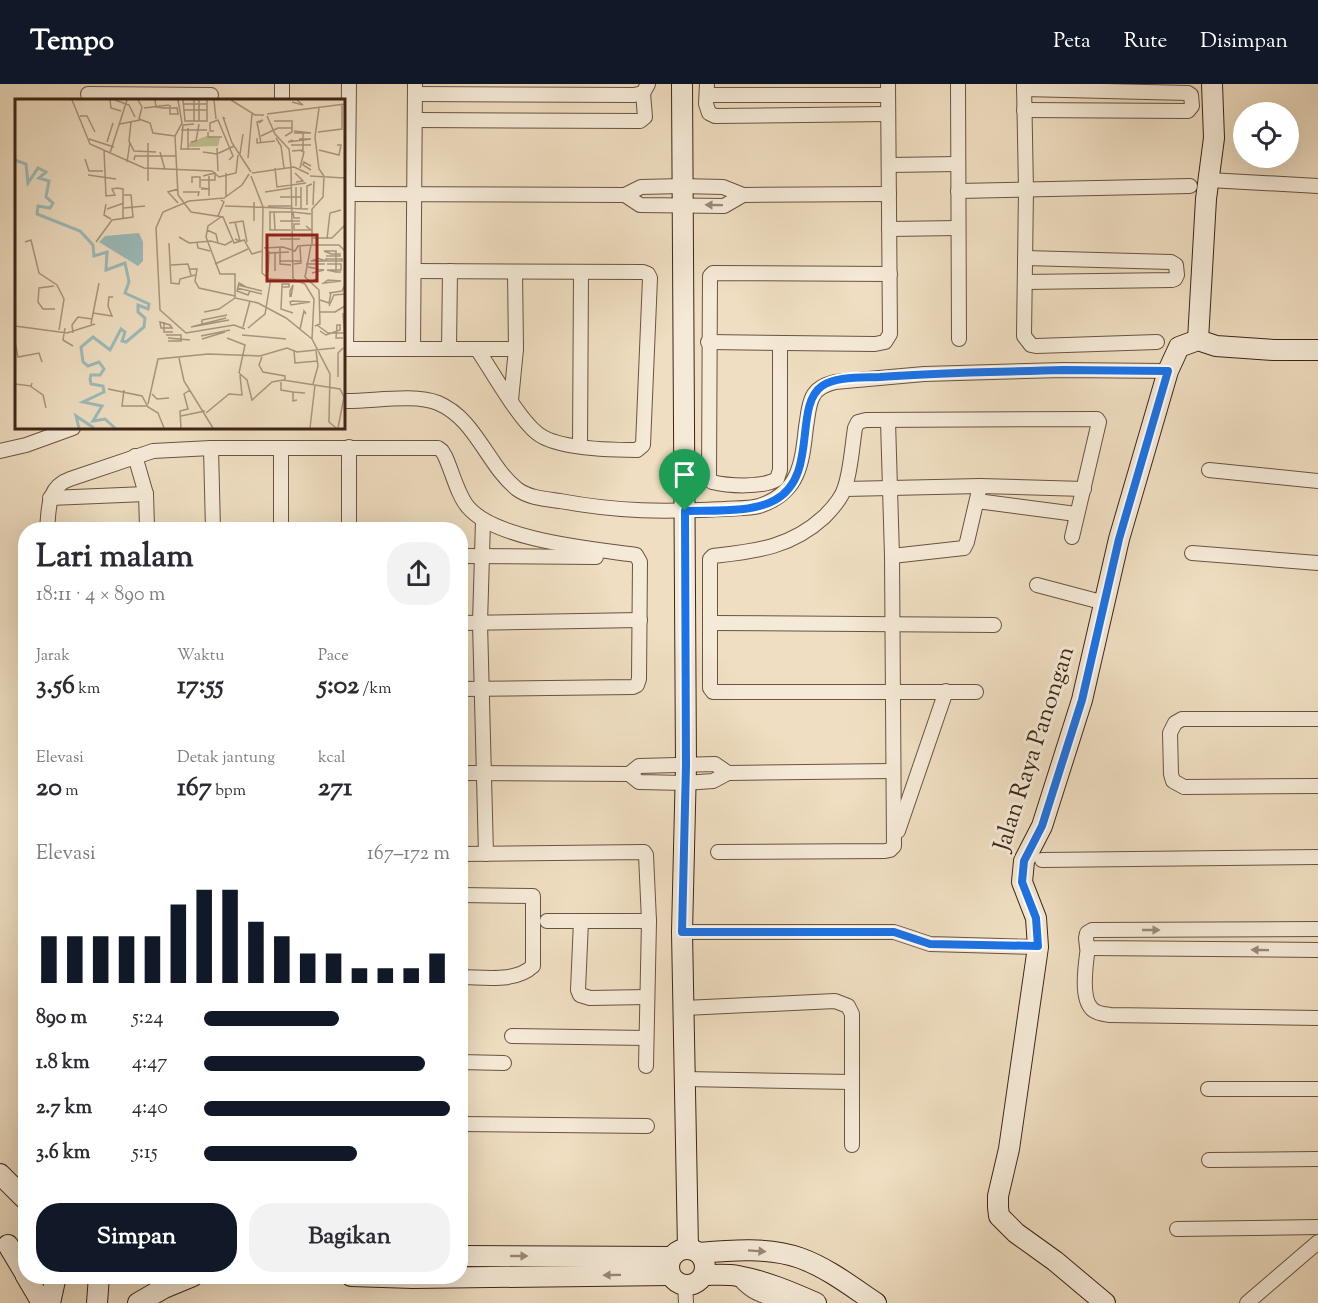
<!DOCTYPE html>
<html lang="id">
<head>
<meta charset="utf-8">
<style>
	:root { --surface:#fff; --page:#f2f2f3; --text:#2b2b33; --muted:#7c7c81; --accent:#111827 }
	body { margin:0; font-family:"Sorts Mill Goudy",serif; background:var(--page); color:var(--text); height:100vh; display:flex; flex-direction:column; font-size:22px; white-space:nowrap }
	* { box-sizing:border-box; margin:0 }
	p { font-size:20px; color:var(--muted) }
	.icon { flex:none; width:33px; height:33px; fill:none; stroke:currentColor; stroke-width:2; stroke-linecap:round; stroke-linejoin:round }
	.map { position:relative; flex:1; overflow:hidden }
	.panel { position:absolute; left:18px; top:438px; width:450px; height:762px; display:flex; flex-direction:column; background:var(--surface); border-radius:24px; box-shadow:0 6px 24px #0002 }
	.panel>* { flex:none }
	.controls { position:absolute; left:1233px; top:18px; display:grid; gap:12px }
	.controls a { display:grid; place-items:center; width:66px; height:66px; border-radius:50%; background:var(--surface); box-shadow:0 6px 24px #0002; font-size:30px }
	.pin { position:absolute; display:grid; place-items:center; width:51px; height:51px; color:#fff; margin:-62px -26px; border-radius:50% 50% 50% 0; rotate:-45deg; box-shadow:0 0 6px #0007 }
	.pin .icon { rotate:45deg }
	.round { display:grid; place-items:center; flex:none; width:63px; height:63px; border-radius:24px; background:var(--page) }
	.summary { display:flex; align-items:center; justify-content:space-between; height:102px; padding:0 18px }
	h1 { font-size:33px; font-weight:800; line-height:45px }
	.stats { display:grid; grid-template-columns:repeat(3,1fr); gap:9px; height:102px; padding:6px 18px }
	.stats div { display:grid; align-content:center }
	.stats b { font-size:26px; font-weight:800 }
	.stats small { font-size:16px; font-weight:400 }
	.stats p { font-size:16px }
	.chart { height:168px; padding:12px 18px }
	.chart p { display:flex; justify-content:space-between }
	.chart svg { width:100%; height:108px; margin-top:6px; stroke:var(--accent); stroke-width:6 }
	.action { display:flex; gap:12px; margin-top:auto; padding:12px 18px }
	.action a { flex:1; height:69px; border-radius:24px; background:var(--accent); color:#fff; font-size:24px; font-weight:800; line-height:69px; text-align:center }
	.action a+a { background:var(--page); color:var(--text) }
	ul { padding:0 18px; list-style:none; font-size:20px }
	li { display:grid; grid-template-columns:96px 72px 1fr; align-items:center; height:45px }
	li i { height:15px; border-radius:8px; background:var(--accent) }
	header { display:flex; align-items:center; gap:36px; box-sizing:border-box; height:84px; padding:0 30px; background:var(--accent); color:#fff }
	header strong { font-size:28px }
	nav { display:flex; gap:33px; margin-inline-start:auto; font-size:21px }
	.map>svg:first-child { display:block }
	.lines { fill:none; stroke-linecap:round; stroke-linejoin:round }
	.street-casing { stroke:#6a5341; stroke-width:16 }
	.secondary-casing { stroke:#3d2516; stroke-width:22 }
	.street { stroke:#f5ead7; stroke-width:14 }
	.secondary { stroke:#f5ead7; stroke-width:20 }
	.oneway { fill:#998876 }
	.route-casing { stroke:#fff; stroke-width:12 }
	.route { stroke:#1a73e8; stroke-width:8 }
	.labels { text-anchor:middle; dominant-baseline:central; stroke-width:6; stroke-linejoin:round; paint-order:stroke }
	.street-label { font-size:24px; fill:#3d2516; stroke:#f5ead7 }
	.inset-river { fill:none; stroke:#9cbbba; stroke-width:3 }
	.inset-road { fill:none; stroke:#a8947d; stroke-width:1.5 }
	.view { fill:#8f2418; fill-opacity:0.15; stroke:#8f2418; stroke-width:3 }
	.inset-edge { fill:none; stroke:#3d2516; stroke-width:3 }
</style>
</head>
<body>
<header>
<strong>Tempo</strong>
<nav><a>Peta</a><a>Rute</a><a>Disimpan</a></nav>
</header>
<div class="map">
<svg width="1318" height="1219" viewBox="0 0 1318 1219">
	<rect width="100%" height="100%" fill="#efdec1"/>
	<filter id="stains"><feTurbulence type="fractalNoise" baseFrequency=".00333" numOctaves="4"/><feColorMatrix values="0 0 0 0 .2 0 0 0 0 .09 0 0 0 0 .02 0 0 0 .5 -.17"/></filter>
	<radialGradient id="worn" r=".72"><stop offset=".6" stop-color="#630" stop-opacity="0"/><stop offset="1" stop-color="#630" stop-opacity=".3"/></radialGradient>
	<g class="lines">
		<defs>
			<g id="street">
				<polyline points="707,0 706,20 709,29 715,32 888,30"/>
				<polyline points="958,0 959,255"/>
				<polyline points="1024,0 1026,106 1024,252 1031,261 1036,262 1157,258"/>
				<polyline points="1024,5 1188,9 1191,11 1192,22 1188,27 1024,26"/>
				<polyline points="88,10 211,11"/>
				<polyline points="415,10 634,11 643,9 648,0"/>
				<polyline points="707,11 888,11"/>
				<polyline points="282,16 282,0"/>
				<polyline points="415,36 640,37 645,33 643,9"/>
				<polyline points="889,81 958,80"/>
				<polyline points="1209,96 1318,102"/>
				<polyline points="958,107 1190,102"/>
				<polyline points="348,110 625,111 641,103 682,102 723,103 743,111 889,110"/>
				<polyline points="625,111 640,121 724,122 743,111"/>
				<polyline points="889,145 958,144"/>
				<path d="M414,187L643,188L648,190L650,194L643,361L637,366C612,366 556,365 537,349C518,334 492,287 477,265"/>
				<polyline points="515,188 516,265"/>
				<polyline points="1025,198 1172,196 1175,195 1177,191 1176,181 1171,178 1025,174"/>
				<polyline points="708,258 875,260 885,258 890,250 888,0"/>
				<path d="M780,259V386L777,395C763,404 728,402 712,398L709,393L710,192L713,189L890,190"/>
				<polyline points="344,265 516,265 511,316"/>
				<polyline points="346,265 349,0"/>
				<polyline points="413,265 415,0"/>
				<polyline points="449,265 450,187"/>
				<path d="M344,317C370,318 414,309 438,319C476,335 487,381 517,405C529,414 546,415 560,417C619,428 664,428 723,425C734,424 748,425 759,422C799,409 802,380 806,343C808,333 808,321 813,312C817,304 827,300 835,298L924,290L1063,286L1168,287"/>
				<polyline points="580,362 581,188"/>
				<polyline points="349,363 349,446"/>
				<polyline points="211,364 213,446"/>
				<polyline points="281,364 281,446"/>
				<polyline points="0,367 26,361 73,344"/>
				<polyline points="135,372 146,410 147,442"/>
				<polyline points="1209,386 1318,397"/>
				<polyline points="845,405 980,402 1084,405"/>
				<polyline points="50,414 146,410"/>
				<polyline points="977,417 1076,430"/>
				<polyline points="483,437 480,539 486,770"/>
				<path d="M47,446C49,424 47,403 70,395L153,367L211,364H438L442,367L445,372C452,387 458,412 468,423C495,456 594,465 636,471L640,478L639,595L637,601L633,603L460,605"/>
				<polyline points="1192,469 1318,479"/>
				<polyline points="460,472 596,473"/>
				<polyline points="892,472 964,464 967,458 980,402"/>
				<polyline points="1037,501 1105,519"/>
				<polyline points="460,539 640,536"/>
				<polyline points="711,539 994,541"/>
				<path d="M976,608H713L710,604V475L713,472C756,467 790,464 824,433C832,425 842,414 845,403C851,385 852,363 855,344L858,338L866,336L1097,335L1099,338L1072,453"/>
				<polyline points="1318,635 1182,635 1175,639 1170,649 1171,690 1173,697 1184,703 1318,702"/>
				<polyline points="460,689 629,690 639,698 685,699 713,697 728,689 893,687"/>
				<polyline points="629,690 639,682 715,680 728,689"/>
				<polyline points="898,747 946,607"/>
				<polyline points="718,768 885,767 890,766 894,762 892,472 888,337"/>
				<polyline points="460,770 644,768 646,771 649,837 646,982"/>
				<polyline points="1042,776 1318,773"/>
				<path d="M460,811L533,812V882C515,899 484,893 460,893"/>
				<polyline points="547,837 649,837"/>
				<polyline points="581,837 578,906 580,911 590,914 647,913"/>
				<polyline points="1318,845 1092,846 1087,849 1086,854 1087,863 1090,864 1318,866"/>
				<polyline points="682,848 894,848 930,860 1038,863"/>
				<path d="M1088,863C1086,878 1080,914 1092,925C1097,930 1104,930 1110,931L1318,934"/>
				<polyline points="684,924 835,917 848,922 852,930 852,1061"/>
				<polyline points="512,952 646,954"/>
				<polyline points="460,978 504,979"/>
				<polyline points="685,995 851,998"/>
				<polyline points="1208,1005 1318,1005"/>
				<polyline points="460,1040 647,1042"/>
				<polyline points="1209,1076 1318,1075"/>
				<polyline points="1177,1145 1318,1143"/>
				<path d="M736,1191C752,1211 761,1210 783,1219"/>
				<polyline points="685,1201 686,1219"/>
				<polyline points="1247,1219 1318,1158"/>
			</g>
			<g id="secondary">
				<polyline points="682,0 686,682 682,848 688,1165"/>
				<polyline points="1198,256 1206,115 1214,54 1212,0"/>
				<polyline points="0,1090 26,1116"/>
				<polyline points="8,1161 26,1191"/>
				<circle cx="687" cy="1183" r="18"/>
				<path d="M699,1169C732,1166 769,1163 800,1174C828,1184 852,1203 876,1219"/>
				<polyline points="460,1172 671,1173"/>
				<path d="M705,1191C716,1191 728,1190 738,1192C765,1197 791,1208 816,1219"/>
				<polyline points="26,1192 42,1219"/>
				<polyline points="351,1192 413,1194 670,1191"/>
				<polyline points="50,1219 56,1192"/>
				<polyline points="97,1219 99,1192"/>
				<polyline points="138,1219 164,1204 193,1192"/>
				<polyline points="1105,1219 1055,1177 1016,1149 999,1132 998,1123 998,1112 1009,1065 1038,863 1036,834 1022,798 1024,777 1042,742 1082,616 1119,455 1168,287 1179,263 1198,256 1216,262 1274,266 1318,266"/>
			</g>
		</defs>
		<use href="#street" class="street-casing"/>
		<use href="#secondary" class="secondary-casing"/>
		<use href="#street" class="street"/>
		<use href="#secondary" class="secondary"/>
	</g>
	<defs><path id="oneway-solid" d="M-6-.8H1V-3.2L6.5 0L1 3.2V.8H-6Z" transform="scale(1.5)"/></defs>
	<g class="oneway">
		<use href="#oneway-solid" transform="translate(714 121) rotate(-179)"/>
		<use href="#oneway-solid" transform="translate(1151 846)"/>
		<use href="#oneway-solid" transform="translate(1260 866) rotate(-179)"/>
		<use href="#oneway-solid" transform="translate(757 1167) rotate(4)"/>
		<use href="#oneway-solid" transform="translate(519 1172)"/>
		<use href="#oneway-solid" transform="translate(612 1191) rotate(179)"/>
	</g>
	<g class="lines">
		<defs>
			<path id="route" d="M1063,286L1168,287L1119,455L1082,616L1042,742L1024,777L1022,798L1036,834L1038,862L930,860L894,848H682L686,681L685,427C712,426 752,429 775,416C819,392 793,322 822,302C837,292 863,294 880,293C941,288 1002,288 1063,286Z"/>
		</defs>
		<use href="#route" class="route-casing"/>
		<use href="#route" class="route"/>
	</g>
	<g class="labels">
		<g class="street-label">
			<text transform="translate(1035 665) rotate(-72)">Jalan Raya Panongan</text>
		</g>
	</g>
	<g transform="translate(15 15)">
		<rect width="330" height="330" fill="#efdec1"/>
		<path d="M192,37L205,39L203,47L173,48L175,43Z" fill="#bec090"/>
		<path d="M124,134L128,143V162L123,167L84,143L90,137Z" fill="#9cbbba"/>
		<path class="inset-river" d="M0,61L11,65L13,84L23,69L31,73L24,79L34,82L31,98L38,104L35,109L23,107L22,115L65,132L78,146L79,157L92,153L91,171L110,164L114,183L110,194L134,205L133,210L123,206V213L130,219L129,228L111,243L107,242L110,233L106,230L95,251L78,238L66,248L68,263L73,267L84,263L89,270L85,276H76L75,280L76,285L88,287L89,293L68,303L87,307L78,322L90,320L100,329M64,329L61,317L79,329"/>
		<path class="inset-road" d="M57,1L75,45L129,69L197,72L204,78L221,74L223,56M95,1L96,9L106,12M100,1L114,6L120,18M123,1L127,8L124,20L135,24L138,34L160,37M140,1L141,8H142L148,9H162L163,15H155V6M163,1L167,24L160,37L163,96L176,113L208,118L219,144L229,141L237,155L247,152M168,1L170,22H192V1M184,1V22M199,1L201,20M216,1L240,16H249M277,3L288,6L282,1M168,5H192M129,9L154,6M304,9L300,38L304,70L309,77M169,11H192M252,15L330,5M65,17H72L80,33M252,17L260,35L274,50L276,68M210,20L208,18L217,44L236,73M179,22V1M259,22H277V33L270,37M116,23L114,42L119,52L141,53M244,24L248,21L242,23L246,44M105,25L125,21M166,31H192M199,32H195V24L203,21L218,57L214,61M193,33V38H207M303,33L327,30V6M279,34H296L279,32M246,37L263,29H277M242,39V44L260,42M261,39L266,47L269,69M74,40L99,48M296,40H284H296M278,41L273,43L296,40M92,43L98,24M176,43L181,42L184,25M133,44V82M276,46H296M202,49L203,72M165,50H185M166,50L168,26L179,25M173,50V29M89,51L91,97L100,96L97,90L102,89M304,51L324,56L326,46H322M277,52L288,51V33M145,53L150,71M188,53L202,55L219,47M95,54L112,1M225,55L228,35M233,59L237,15M70,60L74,72H88M119,61L120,57H161M112,63L115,43M260,69L262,88L291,84M276,69L278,180M285,69L289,53L286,52M296,71L288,66L289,63L296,67M211,74V97M237,74L279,68L294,75M280,74L288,82L281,83M73,76L101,80M236,77L248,108L247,174L254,180L277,181M295,77L330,79M186,81H200V74L188,77M177,84V78H185V89M286,88V110M102,89L108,90V120M163,90L153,93L163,104M186,90H195L186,89M168,93H184L183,97M250,93L276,89M194,97V77M265,98H286M239,103V122M91,105L89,116L96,120M292,106V87L297,85M298,106L299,82M210,107L293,110M253,107H276M281,107V88M109,109L130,107M92,110L109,104M254,113H276M255,113V131H276M259,113L260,131M203,117L209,103L206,101M206,118L193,127L191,138L205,175H220V199L243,204L271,219L297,240M285,119H279L278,113L296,115M265,122H285M214,124L228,122L232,143M285,125H279V131H296L291,127M192,131L201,135L203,144M164,138L174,144L196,142L210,146L217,142M297,139H317L330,126M220,140L225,142L220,123M265,140H285M312,140L315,114L326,111M10,143L16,141L24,174L42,186M81,143L97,121L118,118L116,96H109M182,143L183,149L195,152M154,144L156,184L164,185L165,180L180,176M297,145V110L308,98L309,77M249,149L268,148L280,152L283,147L296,146M265,149V165L276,166M254,154L274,153M311,157H325V155H316L314,154L309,152H321V173H326M302,159L311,162H296L302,160M311,160H327V162H312ZM265,162H286M200,165L233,150M279,165L286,164L285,148M291,165H310M312,165H326V171H312L321,173M156,166L173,165L176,176M293,168L309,171L297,174M174,170H182L180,182L184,189L220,197M260,172V153M253,173L254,152M278,180L290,185L299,200L297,240L315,275L314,323L321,329M298,182L302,179V151M267,185H274V188H267ZM307,185L313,181L326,182L309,184M42,186L49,200L44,231M223,186L247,192M39,187L24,189L23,203L28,210H40M231,188L224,184L222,192L233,196L235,192M267,188L266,210L278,214M222,189L247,195M314,194L327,192L330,186M275,198V192L278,186L276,198M305,201L314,204L316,194M275,203L277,202L295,203L276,206ZM314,207L319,196L330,195M189,213L204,210L220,199M305,213H320L330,207M78,214L97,217L93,207L94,198H98M328,214L330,243M211,219L176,228L214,221M145,223L155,226L157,229H146ZM149,223V233H158M76,225L84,184M187,225V221L212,216M302,226L313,234H330M326,226H322L321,239H328M0,227L52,234L80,225M300,227L305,225L304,191L290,178L296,146H324L330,152M228,228L235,202M50,229L48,241L58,247M233,229L250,215L256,179M230,230L219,226L171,234L145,211L141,129L148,113L174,102L209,99L227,86L234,75M285,230L289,212L291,215M305,232L311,236L325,231V226M58,234L57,226L63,218L77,220M151,236H166V242H153M227,236L271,240M186,237L215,231M153,239L175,241M212,239L230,246L224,274M187,240L210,233M0,243L3,258L24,254L27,263M279,252L280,264L303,262M247,258L244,266L248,273L270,277V282M164,259L169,282L198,329M224,274L232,281L237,301L257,283L268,281L325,290L329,298L323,329M323,278V254L328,249M266,283V291L278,293M0,285L16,287L17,284M298,285L303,267L301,252M15,287L28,296L31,309M93,290L127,297L133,308L143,314L149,329M109,291L107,307H132M137,295L142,300L154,299M282,301L278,302V293L290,294M133,305L143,260L193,255L245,257L272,249L282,253L320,249M191,314L214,295L227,296L225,276M166,317L190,312M166,329L165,312L173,310L169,295L175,291M295,329L300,286"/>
		<path class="view" d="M252,136H302V182H252Z"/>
		<rect width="330" height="330" class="inset-edge"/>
	</g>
	<rect width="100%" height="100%" filter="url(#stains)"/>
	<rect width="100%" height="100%" fill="url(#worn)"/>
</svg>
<div class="controls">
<a><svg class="icon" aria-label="locate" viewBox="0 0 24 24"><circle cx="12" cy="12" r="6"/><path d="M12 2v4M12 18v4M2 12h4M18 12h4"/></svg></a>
</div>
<div class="pin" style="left:685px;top:427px;background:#1e9e55"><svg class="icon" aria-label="arrive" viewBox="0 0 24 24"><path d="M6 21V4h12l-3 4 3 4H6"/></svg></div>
<section class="panel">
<div class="summary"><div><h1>Lari malam</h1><p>18:11 · 4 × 890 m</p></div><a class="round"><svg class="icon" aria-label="share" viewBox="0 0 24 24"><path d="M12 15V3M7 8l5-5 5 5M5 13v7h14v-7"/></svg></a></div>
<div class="stats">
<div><p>Jarak</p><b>3.56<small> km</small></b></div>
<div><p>Waktu</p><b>17:55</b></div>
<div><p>Pace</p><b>5:02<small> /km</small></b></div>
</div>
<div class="stats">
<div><p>Elevasi</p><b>20<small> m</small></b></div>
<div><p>Detak jantung</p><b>167<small> bpm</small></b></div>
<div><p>kcal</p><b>271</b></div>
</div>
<div class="chart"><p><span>Elevasi</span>167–172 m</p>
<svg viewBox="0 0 160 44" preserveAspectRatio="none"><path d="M5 44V25M15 44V25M25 44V25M35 44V25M45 44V25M55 44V12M65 44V6M75 44V6M85 44V19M95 44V25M105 44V32M115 44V32M125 44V38M135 44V38M145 44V38M155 44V32"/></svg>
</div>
<ul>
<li><b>890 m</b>5:24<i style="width:55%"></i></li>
<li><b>1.8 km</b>4:47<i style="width:90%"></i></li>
<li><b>2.7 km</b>4:40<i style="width:100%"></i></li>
<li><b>3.6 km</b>5:15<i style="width:62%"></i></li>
</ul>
<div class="action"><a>Simpan</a><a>Bagikan</a></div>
</section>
</div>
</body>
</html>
